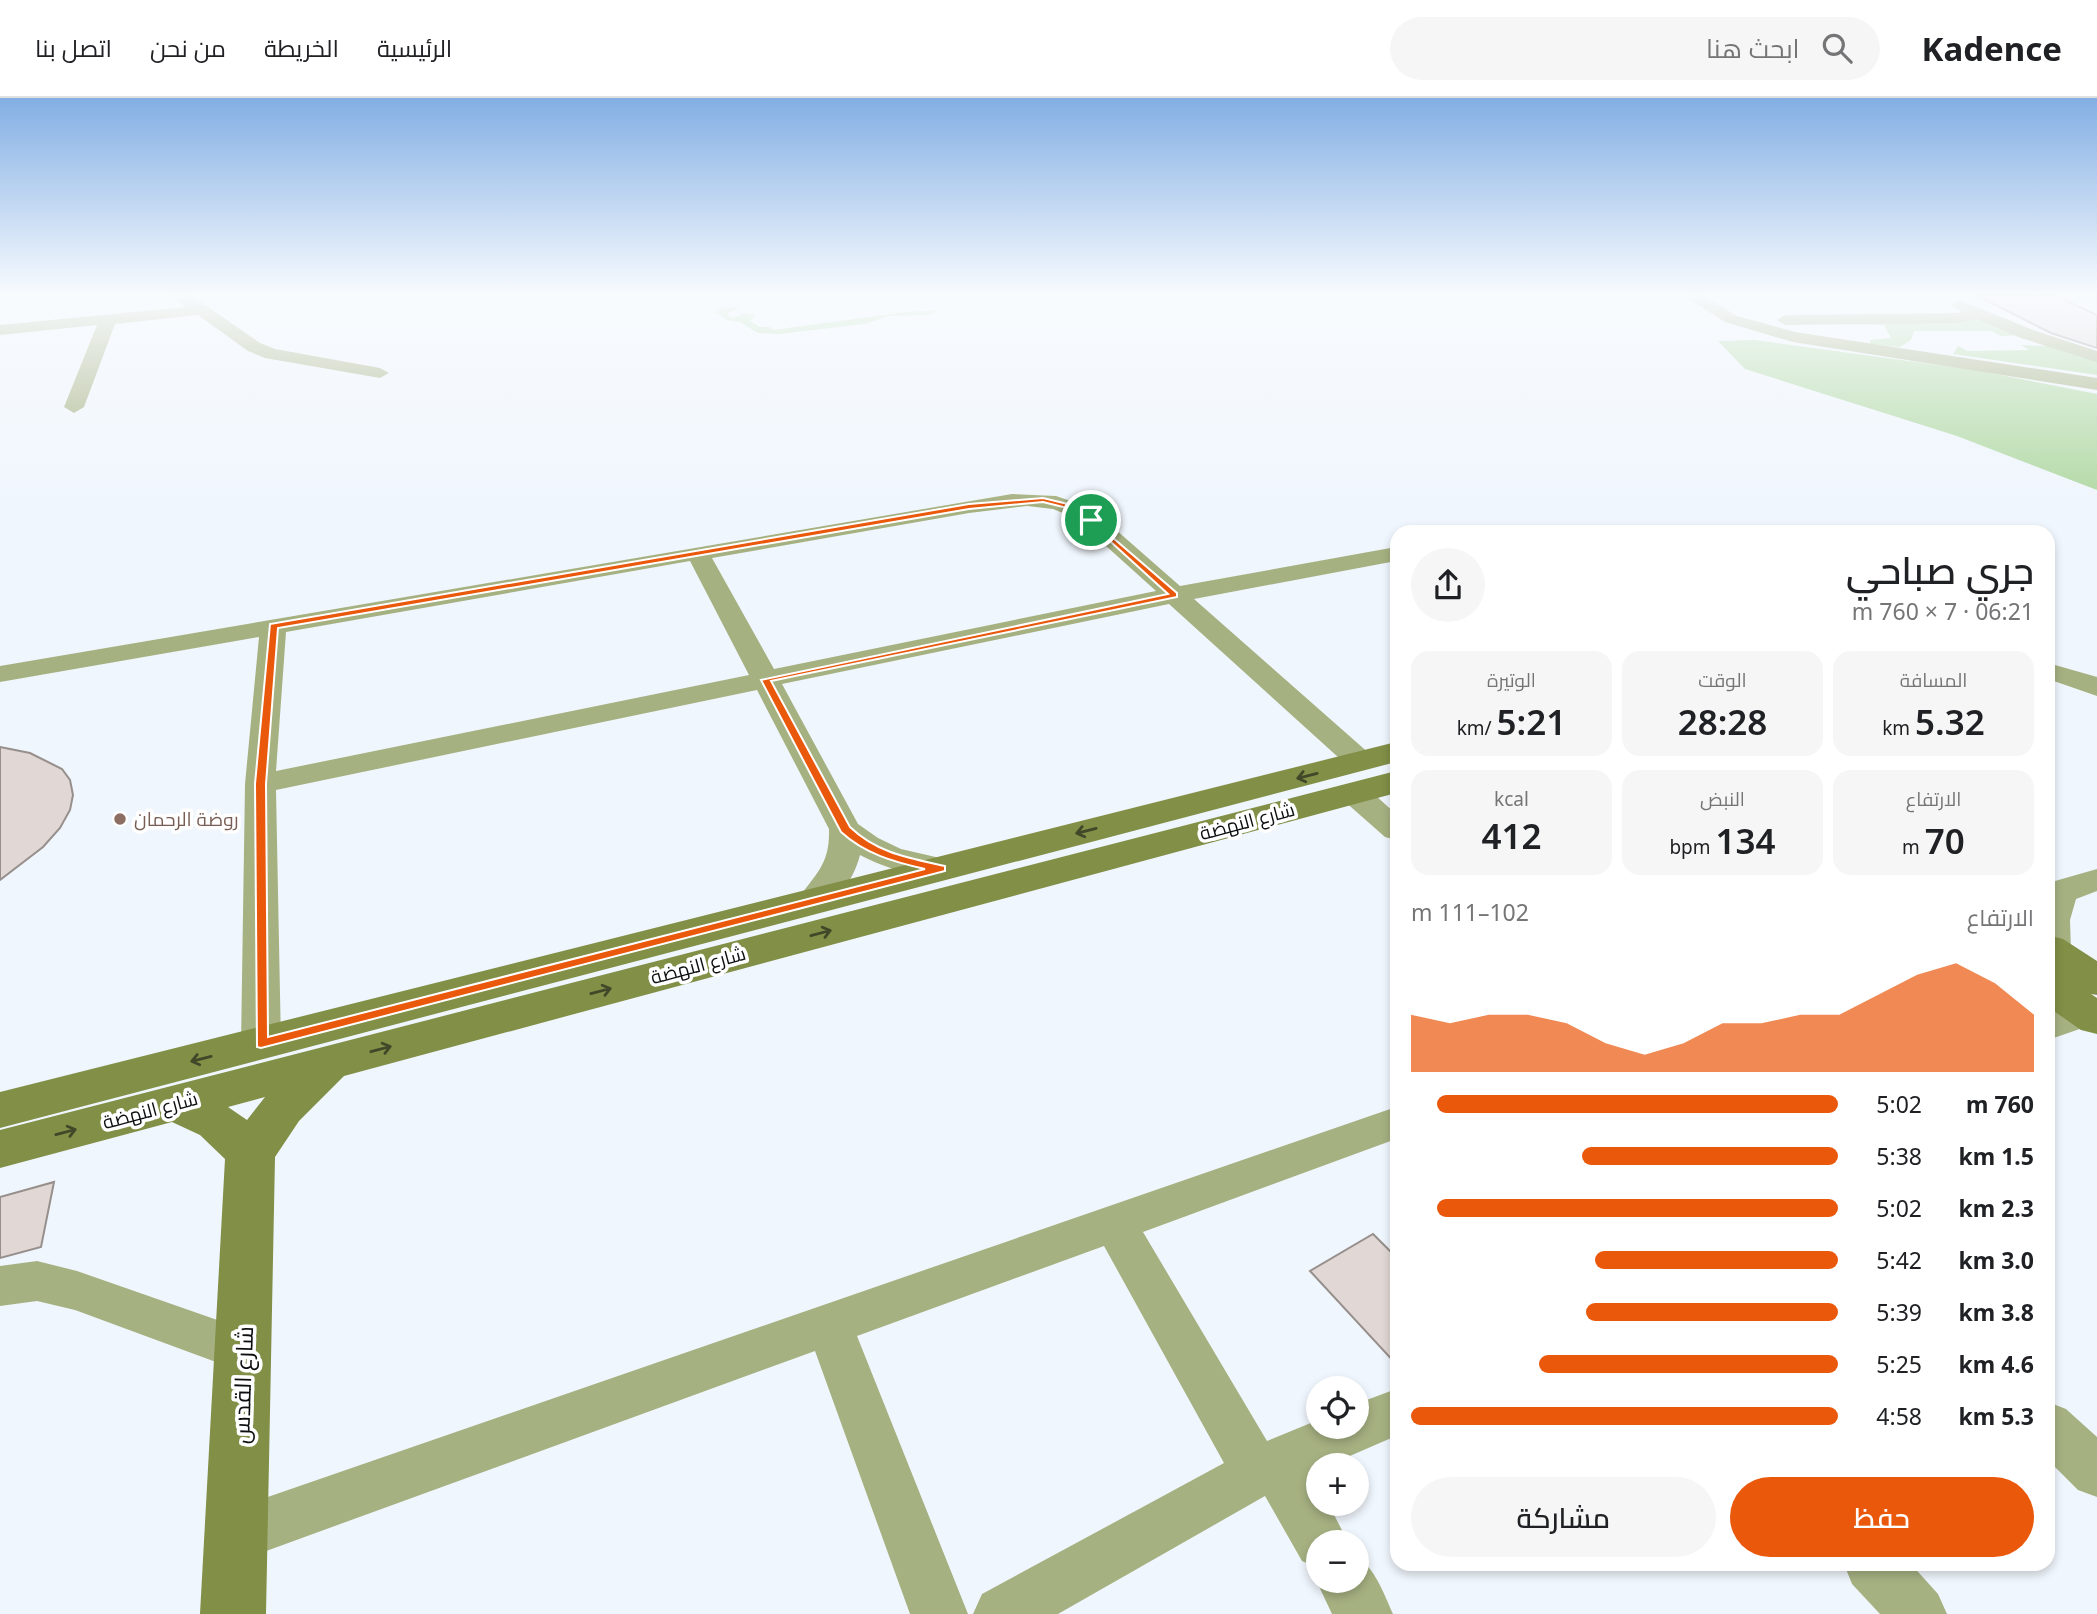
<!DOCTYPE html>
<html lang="ar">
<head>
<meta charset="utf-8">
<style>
	:root { --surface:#fff; --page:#f6f6f6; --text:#202124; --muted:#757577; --line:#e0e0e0; --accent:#ea580c }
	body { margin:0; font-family:"Noto Sans",Cairo,sans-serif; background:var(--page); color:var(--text); direction:rtl; height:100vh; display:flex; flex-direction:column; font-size:26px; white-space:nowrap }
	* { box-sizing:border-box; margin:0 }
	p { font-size:23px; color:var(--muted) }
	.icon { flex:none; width:38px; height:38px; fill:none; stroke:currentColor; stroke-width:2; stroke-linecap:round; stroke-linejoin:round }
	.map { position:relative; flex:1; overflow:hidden; direction:ltr }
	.sheet { position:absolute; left:1390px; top:427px; width:665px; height:1046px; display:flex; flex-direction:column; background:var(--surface); border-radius:21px; box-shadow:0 4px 10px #0003; direction:rtl }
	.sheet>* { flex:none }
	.tools { position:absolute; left:1306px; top:1278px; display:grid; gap:14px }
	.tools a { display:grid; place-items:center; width:63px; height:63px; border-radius:50%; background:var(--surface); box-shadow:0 4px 10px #0003; font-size:35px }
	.pin { position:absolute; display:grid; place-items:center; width:60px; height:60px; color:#fff; margin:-30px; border:4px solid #fff; border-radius:50%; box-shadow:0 2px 7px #0007 }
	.round { display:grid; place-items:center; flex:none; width:74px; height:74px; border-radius:37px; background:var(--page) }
	.overview { display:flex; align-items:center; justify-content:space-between; height:119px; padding:0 21px }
	h1 { font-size:38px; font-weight:600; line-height:52px }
	.figures { display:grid; grid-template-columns:repeat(3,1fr); gap:10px; height:119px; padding:7px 21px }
	.figures div { display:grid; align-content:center; border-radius:18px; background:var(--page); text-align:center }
	.figures b { font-size:35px; font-weight:600 }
	.figures small { font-size:19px; font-weight:400 }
	.figures p { font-size:19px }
	.chart { height:196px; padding:14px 21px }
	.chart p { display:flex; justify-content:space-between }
	.chart svg { width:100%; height:126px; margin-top:7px; fill:var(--accent); opacity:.7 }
	.action { display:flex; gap:14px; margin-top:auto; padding:14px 21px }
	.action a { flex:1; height:80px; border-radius:42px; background:var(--accent); color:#fff; font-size:28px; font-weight:600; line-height:80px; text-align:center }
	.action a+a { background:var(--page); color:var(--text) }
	ul { padding:0 21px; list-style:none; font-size:23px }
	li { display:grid; grid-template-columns:112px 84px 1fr; align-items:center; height:52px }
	li i { height:18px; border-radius:9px; background:var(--accent) }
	header { display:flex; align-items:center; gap:42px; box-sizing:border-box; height:98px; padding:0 35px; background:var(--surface); border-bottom:2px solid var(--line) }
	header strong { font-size:33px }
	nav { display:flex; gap:38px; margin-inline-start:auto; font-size:24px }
	.search { width:490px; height:63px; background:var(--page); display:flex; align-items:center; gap:18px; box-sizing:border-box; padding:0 24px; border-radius:38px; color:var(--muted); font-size:26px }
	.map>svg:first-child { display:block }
	.green { fill:#b0d8a2 }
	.building { fill:#e1d8d5; stroke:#978f8c; stroke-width:2 }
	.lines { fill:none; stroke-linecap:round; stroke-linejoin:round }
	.street { fill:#a6b182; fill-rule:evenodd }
	.secondary { fill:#818f47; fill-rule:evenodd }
	.oneway { stroke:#414829 }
	.route { fill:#ea580c; stroke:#fff; stroke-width:2; fill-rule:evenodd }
	.education-dot { fill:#8d6e63; stroke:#fff; stroke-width:2.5 }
	.labels { text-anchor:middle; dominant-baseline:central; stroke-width:7; stroke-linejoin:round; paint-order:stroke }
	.education-label { font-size:19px; fill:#785e54; stroke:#fff; text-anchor:start }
	.street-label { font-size:19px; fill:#0c0e10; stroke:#fff }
	.near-street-label { font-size:23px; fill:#0c0e10; stroke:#fff }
</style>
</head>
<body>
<header>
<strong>Kadence</strong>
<div class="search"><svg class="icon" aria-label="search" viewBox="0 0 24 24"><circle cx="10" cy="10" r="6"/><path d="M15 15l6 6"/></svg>ابحث هنا</div>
<nav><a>الرئيسية</a><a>الخريطة</a><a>من نحن</a><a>اتصل بنا</a></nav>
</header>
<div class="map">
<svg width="2097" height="1516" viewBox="0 0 2097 1516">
	<rect width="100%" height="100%" fill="#f0f6fd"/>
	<g class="green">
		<polygon points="721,209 740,209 727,216 733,220 744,215 756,217 750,223 760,229 770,229 773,232 905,214 938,212 929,217 889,218 865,226 779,236 758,235 740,224 727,222 715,214"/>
		<polygon points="1980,221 2020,237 2001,238 1991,233 1914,233 1911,242 1900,249 1870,246 1870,242 1891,240 1884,227 1843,226"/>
		<polygon points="1755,242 1975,272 2097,296 2097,392 1957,338 1745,271 1718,243"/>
		<polygon points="2021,247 2048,248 2097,262 2097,277 1953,256 1958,248 1967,253 2029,252"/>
	</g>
	<g class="building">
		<polygon points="1976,197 2054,197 2097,217 2097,250 2051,235"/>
		<polygon points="0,649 30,655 62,671 70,682 73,697 70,712 60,730 43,749 0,782"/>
		<polygon points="54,1084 41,1149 0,1160 0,1099"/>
		<polygon points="1373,1136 1396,1159 1396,1266 1310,1173"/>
	</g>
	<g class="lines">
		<g class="street">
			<polygon points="167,197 191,197 260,245 275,251 380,270 389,275 380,280 265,260 248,253 198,217 115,226 84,309 74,315 64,309 97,227 0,237 0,227 186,209"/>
			<polygon points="1683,197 1702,197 1737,218 1795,234 2097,280 2097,292 1793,244 1725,224"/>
			<polygon points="1959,202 2033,232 2097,253 2097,264 2021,240 1977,221 1958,225 1785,227 1777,222 1785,217 1958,215 1962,214 1951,207"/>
			<path d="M1012,396L1056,398L1091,410L1180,488L1396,449V463L1194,501L1371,657L1375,663L1371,669L1360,672L1349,669L1169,506L782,586L858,726L878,740L901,751L953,763L958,770L953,777C925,784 885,770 860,757C856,774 840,804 823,811C816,815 810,813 802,811L797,803C815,775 830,768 829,731L757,592L276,692L281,946L275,956L261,960L247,956L241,946L245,686L259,539L0,584V568ZM1027,408L1053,411L1075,420L1156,493L774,571L712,460L969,415ZM690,463L749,577L276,673L286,534Z"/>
			<polygon points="2048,565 2097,579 2097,598 2048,581"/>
			<polygon points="1354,686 1365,688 1396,716 1396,742 1385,739 1343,702 1338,695 1343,688"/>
			<polygon points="2097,771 2097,793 2076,801 2070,822 2071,854 2066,862 2048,864 2048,785"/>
			<polygon points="2087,901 2097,904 2097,925 2048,942 2048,914"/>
			<polygon points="1396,1009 1396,1041 1143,1134 1267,1343 1318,1322 1318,1328 1356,1328 1356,1306 1396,1291 1396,1338 1329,1367 1318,1367 1318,1372 1310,1375 1318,1388 1318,1405 1328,1405 1348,1444 1318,1444 1318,1470 1302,1463 1265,1398 1058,1516 973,1516 982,1496 1224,1365 1104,1148 857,1238 968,1516 910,1516 815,1253 236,1464 217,1456 209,1437 217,1418 236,1410"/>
			<polygon points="37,1163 77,1173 260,1237 267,1252 260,1267 243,1274 75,1212 37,1203 0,1208 0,1168"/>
			<polygon points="2048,1304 2066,1311 2097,1339 2097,1399 2078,1392 2048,1362"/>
			<path d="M1356,1459C1374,1467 1385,1498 1393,1516H1332L1316,1482L1318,1478V1482H1356Z"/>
			<polygon points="1844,1466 1911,1466 1938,1496 1947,1516 1880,1516 1852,1486"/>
		</g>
		<g class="secondary">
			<polygon points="1396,644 1396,664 0,1030 0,994"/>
			<path d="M1396,673V695L344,978L299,1023L275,1059L266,1516H200L225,1061L200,1037L172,1024L0,1070V1032ZM265,999L247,1022L228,1009Z"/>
			<polygon points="2048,837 2063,841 2097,863 2097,897 2091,896 2097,900 2097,936 2081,932 2048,909 2048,874 2055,875 2048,870"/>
		</g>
	</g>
	<defs><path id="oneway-shaft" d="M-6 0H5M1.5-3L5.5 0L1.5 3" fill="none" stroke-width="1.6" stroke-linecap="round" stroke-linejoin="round" transform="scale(1.75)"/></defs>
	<g class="oneway">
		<use href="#oneway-shaft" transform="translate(1307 678) rotate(166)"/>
		<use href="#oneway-shaft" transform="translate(1086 733) rotate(166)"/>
		<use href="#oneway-shaft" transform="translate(821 835) rotate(-15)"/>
		<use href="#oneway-shaft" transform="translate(601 893) rotate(-15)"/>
		<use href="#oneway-shaft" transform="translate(381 951) rotate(-15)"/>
		<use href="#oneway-shaft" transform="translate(201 961) rotate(166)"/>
		<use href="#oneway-shaft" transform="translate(66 1034) rotate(-15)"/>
	</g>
	<linearGradient id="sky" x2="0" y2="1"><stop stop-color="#83afe4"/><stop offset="0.48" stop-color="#f8fbfe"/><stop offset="1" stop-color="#f8fbfe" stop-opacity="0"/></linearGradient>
	<rect width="2097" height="409" fill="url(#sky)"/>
	<path class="route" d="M1043,400L1076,408L1177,495V499L771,583L850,729C877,755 909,760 945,768V773L261,950L257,949L255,686L270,526L969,406ZM1043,404L1071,411L1089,424L1168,496L761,582L841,734C865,756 894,764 925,771L268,939L266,686L278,530L969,411Z"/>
	<circle class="education-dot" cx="120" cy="721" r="7"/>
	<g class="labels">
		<g class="education-label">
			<text x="134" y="721">روضة الرحمان</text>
		</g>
		<g class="street-label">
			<text transform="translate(1247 723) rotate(-15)">شارع النهضة</text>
			<text transform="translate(698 867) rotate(-15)">شارع النهضة</text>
			<text transform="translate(150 1012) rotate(-15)">شارع النهضة</text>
		</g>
		<g class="near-street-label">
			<text transform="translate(242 1287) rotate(-88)">شارع القدس</text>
		</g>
	</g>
</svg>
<div class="tools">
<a><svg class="icon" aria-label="locate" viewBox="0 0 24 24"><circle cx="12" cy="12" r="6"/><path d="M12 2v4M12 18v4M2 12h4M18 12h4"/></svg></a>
<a>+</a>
<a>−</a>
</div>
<div class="pin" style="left:1091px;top:422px;background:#1e9e55"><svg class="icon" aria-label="arrive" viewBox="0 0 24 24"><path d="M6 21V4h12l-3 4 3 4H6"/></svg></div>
<section class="sheet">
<div class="overview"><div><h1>جري صباحي</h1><p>06:21 · 7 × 760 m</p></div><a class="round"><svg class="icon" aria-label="share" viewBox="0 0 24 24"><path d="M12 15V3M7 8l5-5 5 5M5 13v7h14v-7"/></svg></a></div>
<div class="figures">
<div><p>المسافة</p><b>5.32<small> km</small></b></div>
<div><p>الوقت</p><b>28:28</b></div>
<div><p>الوتيرة</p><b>5:21<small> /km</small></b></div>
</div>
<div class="figures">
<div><p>الارتفاع</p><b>70<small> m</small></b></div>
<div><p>النبض</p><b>134<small> bpm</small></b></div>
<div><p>kcal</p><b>412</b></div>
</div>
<div class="chart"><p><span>الارتفاع</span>102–111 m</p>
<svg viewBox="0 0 160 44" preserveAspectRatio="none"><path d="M0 44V24L10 27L20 24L30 24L40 27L50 34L60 38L70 34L80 27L90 27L100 24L110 24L120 17L130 10L140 6L150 13L160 24V44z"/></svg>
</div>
<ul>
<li><b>760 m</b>5:02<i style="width:94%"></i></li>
<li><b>1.5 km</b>5:38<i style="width:60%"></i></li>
<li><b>2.3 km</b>5:02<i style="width:94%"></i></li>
<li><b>3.0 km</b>5:42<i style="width:57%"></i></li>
<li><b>3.8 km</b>5:39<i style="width:59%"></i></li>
<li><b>4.6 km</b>5:25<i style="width:70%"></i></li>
<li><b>5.3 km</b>4:58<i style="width:100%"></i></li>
</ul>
<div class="action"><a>حفظ</a><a>مشاركة</a></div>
</section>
</div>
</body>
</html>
